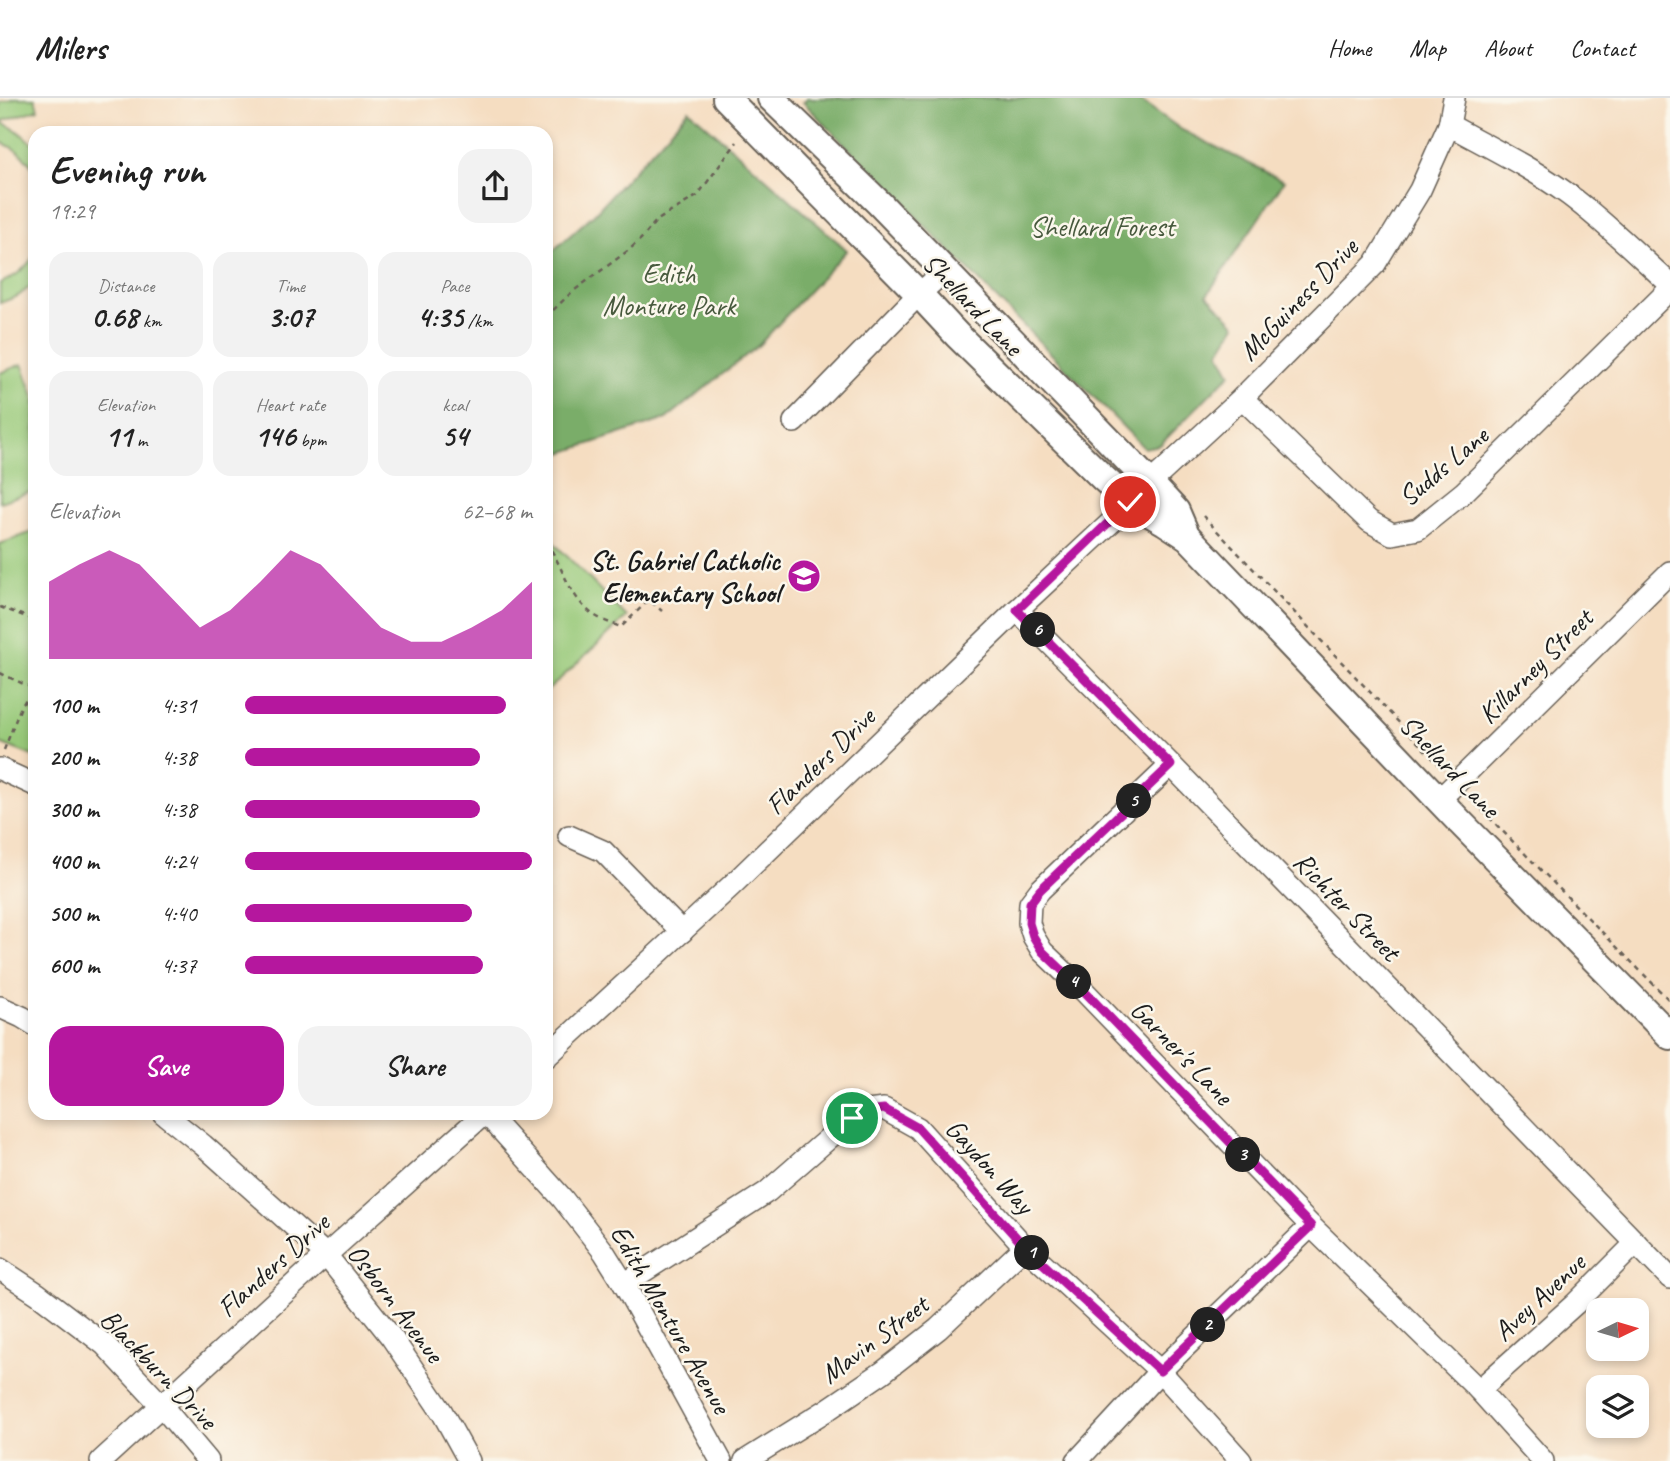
<!DOCTYPE html>
<html lang="en">
<head>
<meta charset="utf-8">
<style>
	:root { --surface:#fff; --page:#f2f2f2; --text:#222; --muted:#767676; --line:#e0e0e0; --accent:#b5179e }
	body { margin:0; font-family:Caveat,sans-serif; background:var(--page); color:var(--text); height:100vh; display:flex; flex-direction:column; font-size:26px; white-space:nowrap }
	* { box-sizing:border-box; margin:0 }
	p { font-size:23px; color:var(--muted) }
	.icon { flex:none; width:38px; height:38px; fill:none; stroke:currentColor; stroke-width:2; stroke-linecap:round; stroke-linejoin:round }
	.map { position:relative; flex:1; overflow:hidden }
	.side { position:absolute; left:28px; top:28px; width:525px; height:994px; display:flex; flex-direction:column; background:var(--surface); border-radius:21px; box-shadow:0 4px 10px #0003 }
	.side>* { flex:none }
	.needle { width:46px; rotate:85deg }
	.fabs { position:absolute; left:1586px; top:1200px; display:grid; gap:14px }
	.fabs a { display:grid; place-items:center; width:63px; height:63px; border-radius:14px; background:var(--surface); box-shadow:0 4px 10px #0003; font-size:35px }
	.pin { position:absolute; display:grid; place-items:center; width:60px; height:60px; color:#fff; margin:-30px; border:4px solid #fff; border-radius:50%; box-shadow:0 2px 7px #0007 }
	.km { position:absolute; width:35px; height:35px; margin:-18px; border-radius:50%; background:#222; color:#fff; font-size:19px; line-height:35px; text-align:center }
	.round { display:grid; place-items:center; flex:none; width:74px; height:74px; border-radius:21px; background:var(--page) }
	.overview { display:flex; align-items:center; justify-content:space-between; height:119px; padding:0 21px }
	h1 { font-size:38px; font-weight:700; line-height:52px }
	.figures { display:grid; grid-template-columns:repeat(3,1fr); gap:10px; height:119px; padding:7px 21px }
	.figures div { display:grid; align-content:center; border-radius:18px; background:var(--page); text-align:center }
	.figures b { font-size:30px; font-weight:700 }
	.figures small { font-size:19px; font-weight:400 }
	.figures p { font-size:19px }
	.chart { height:196px; padding:14px 21px }
	.chart p { display:flex; justify-content:space-between }
	.chart svg { width:100%; height:126px; margin-top:7px; fill:var(--accent); opacity:.7 }
	.button { display:flex; gap:14px; margin-top:auto; padding:14px 21px }
	.button a { flex:1; height:80px; border-radius:21px; background:var(--accent); color:#fff; font-size:28px; font-weight:700; line-height:80px; text-align:center }
	.button a+a { background:var(--page); color:var(--text) }
	ul { padding:0 21px; list-style:none; font-size:23px }
	li { display:grid; grid-template-columns:112px 84px 1fr; align-items:center; height:52px }
	li i { height:18px; border-radius:9px; background:var(--accent) }
	header { display:flex; align-items:center; gap:42px; box-sizing:border-box; height:98px; padding:0 35px; background:var(--surface); border-bottom:2px solid var(--line) }
	header strong { font-size:33px }
	nav { display:flex; gap:38px; margin-inline-start:auto; font-size:24px }
	.map>svg:first-child { display:block }
	.green { fill:#98c979; stroke:#5a724a; stroke-width:2 }
	.forest { fill:#7aad69; stroke:#4b6442; stroke-width:2 }
	.lines { fill:none; stroke-linecap:round; stroke-linejoin:round }
	.minor-casing { stroke:#686056; stroke-width:24 }
	.major-casing { stroke:#686056; stroke-width:30 }
	.path { stroke:#686056; stroke-width:2.5; stroke-dasharray:5 5; stroke-linecap:butt }
	.minor { stroke:#fff; stroke-width:21 }
	.major { stroke:#fff; stroke-width:26 }
	.route-casing { stroke:#fff; stroke-width:14 }
	.route { stroke:#b5179e; stroke-width:9 }
	.labels { text-anchor:middle; dominant-baseline:central; stroke-width:5; stroke-linejoin:round; paint-order:stroke }
	.park-label { font-size:28px; fill:#47593d; stroke:#fbf7ec }
	.street-label { font-size:28px; fill:#1c1c1c; stroke:#fbf7ec }
	.poi-label { font-size:28px; font-weight:bold; fill:#1c1c1c; stroke:#fbf7ec; text-anchor:end }
</style>
</head>
<body>
<header>
<strong>Milers</strong>
<nav><a>Home</a><a>Map</a><a>About</a><a>Contact</a></nav>
</header>
<div class="map">
<svg width="1670" height="1363" viewBox="0 0 1670 1363">
	<rect width="100%" height="100%" fill="#fbf7ec"/>
	<filter id="ink" filterUnits="userSpaceOnUse"><feTurbulence type="fractalNoise" baseFrequency=".0143" numOctaves="2"/><feDisplacementMap in="SourceGraphic" scale="14" xChannelSelector="R" yChannelSelector="G"/><feConvolveMatrix kernelMatrix="1 2 1 2 8 2 1 2 1" color-interpolation-filters="sRGB"/></filter>
	<filter id="wash" filterUnits="userSpaceOnUse"><feTurbulence type="fractalNoise" baseFrequency=".00686" numOctaves="4" result="noise"/><feDisplacementMap in="SourceGraphic" scale="28" xChannelSelector="R" yChannelSelector="G"/><feGaussianBlur stdDeviation="1.57" result="paint"/><feColorMatrix in="noise" values="0 0 0 0 0 0 0 0 0 0 0 0 0 0 0 0 0 1.4 0 .05"/><feComposite in="paint" operator="in"/></filter>
	<g filter="url(#wash)">
		<rect width="100%" height="100%" fill="#f5ddc1"/>
		<g class="green">
			<path d="M15,0H35L38,11L0,24L15,31L35,47V73C27,60 14,49 0,44V5Z"/>
			<path d="M35,156V185L18,198L0,205V185C14,180 27,169 35,156Z"/>
			<polygon points="22,266 35,301 35,392 0,404 0,275"/>
			<polygon points="35,433 35,659 0,645 0,446"/>
			<polygon points="546,437 627,519 546,594"/>
		</g>
		<g class="forest">
			<polygon points="807,0 1137,0 1182,32 1284,83 1207,197 1236,227 1219,254 1231,276 1216,290 1160,347 1144,350 803,4"/>
			<polygon points="689,12 847,152 759,247 666,321 546,360 546,159 595,115"/>
		</g>
	</g>
	<g filter="url(#ink)">
		<g class="lines">
			<defs>
				<g id="minor">
					<path d="M1449,27C1489,49 1532,70 1569,97C1605,124 1637,156 1670,186"/>
					<polyline points="1242,300 1369,423 1392,436 1418,431 1464,394 1670,191"/>
					<polyline points="794,324 919,196 945,173"/>
					<polyline points="1017,512 1171,667 1670,1180"/>
					<polyline points="1171,667 1040,792 1030,805 1029,825 1033,838 1042,853 1084,893 1311,1128 1479,1292 1543,1363"/>
					<polyline points="0,671 35,687"/>
					<polyline points="1439,702 1670,474"/>
					<polyline points="569,738 603,753 682,834"/>
					<polyline points="0,909 22,919 35,927"/>
					<polyline points="546,959 731,788 1017,512 1120,416 1150,385 1242,300 1375,166 1420,92 1449,27 1454,0"/>
					<polyline points="163,1015 203,1047 326,1157 392,1240 442,1314 469,1363"/>
					<polyline points="486,1015 562,1100 604,1154 624,1186 721,1363"/>
					<polyline points="0,1171 38,1196 105,1247 161,1307 208,1363"/>
					<polyline points="624,1186 767,1094 852,1020 868,1013 884,1011 918,1030 1025,1149 1160,1273 1241,1363"/>
					<polyline points="1479,1292 1575,1206 1636,1145"/>
					<polyline points="101,1363 326,1157 485,1015"/>
					<polyline points="745,1363 827,1312 883,1274 938,1231 1025,1149"/>
					<polyline points="1077,1363 1160,1273 1311,1128"/>
				</g>
				<g id="major">
					<polyline points="726,0 919,196 957,237 1103,380 1130,404 1165,424 1188,439 1460,724 1670,938"/>
					<polyline points="771,0 879,105 1150,385 1176,413 1185,434"/>
				</g>
			</defs>
			<use href="#minor" class="minor-casing"/>
			<use href="#major" class="major-casing"/>
			<g class="path">
				<polyline points="546,219 572,194 629,152 643,139 656,123 697,98 737,44"/>
				<polyline points="1203,418 1444,672"/>
				<path d="M546,444C562,466 568,497 591,515C600,522 611,525 621,529L649,502L662,513"/>
				<polyline points="0,509 35,522"/>
				<polyline points="0,575 32,590"/>
				<polyline points="4,652 20,611 35,586"/>
				<polyline points="1468,698 1670,903"/>
			</g>
			<use href="#minor" class="minor"/>
			<use href="#major" class="major"/>
		</g>
	</g>
	<g class="lines" filter="url(#ink)">
		<defs>
			<polyline id="route" points="852,1020 868,1013 884,1011 918,1030 1025,1149 1160,1273 1311,1128 1084,893 1042,853 1033,838 1029,825 1030,805 1040,792 1171,667 1017,512 1130,404"/>
		</defs>
		<use href="#route" class="route-casing"/>
		<use href="#route" class="route"/>
	</g>
	<defs>
		<symbol id="school-disc" viewBox="-11 -11 22 22"><circle r="9.5" fill="#b5179e" stroke="#fbf7ec"/><path d="M0-5L7-2L0 1L-7-2ZM-4 1L0 2.5L4 1V4Q0 6-4 4Z" fill="#fff"/></symbol>
	</defs>
	<g fill-rule="evenodd">
		<use href="#school-disc" x="785" y="459" width="38" height="38"/>
	</g>
	<g class="labels">
		<g class="park-label">
			<text x="1102" y="128">Shellard Forest</text>
			<text x="669" y="175">Edith<tspan x="669" dy="32">Monture Park</tspan></text>
		</g>
		<g class="street-label">
			<text transform="translate(1298 201) rotate(-46)">McGuiness Drive</text>
			<text transform="translate(973 206) rotate(46)">Shellard Lane</text>
			<text transform="translate(1443 368) rotate(-40)">Sudds Lane</text>
			<text transform="translate(1535 568) rotate(-45)">Killarney Street</text>
			<text transform="translate(820 663) rotate(-44)">Flanders Drive</text>
			<text transform="translate(1450 668) rotate(46)">Shellard Lane</text>
			<text transform="translate(1347 808) rotate(46)">Richter Street</text>
			<text transform="translate(1182 954) rotate(46)">Garner's Lane</text>
			<text transform="translate(990 1068) rotate(48)">Gaydon Way</text>
			<text transform="translate(273 1167) rotate(-42)">Flanders Drive</text>
			<text transform="translate(1539 1199) rotate(-43)">Avey Avenue</text>
			<text transform="translate(396 1205) rotate(53)">Osborn Avenue</text>
			<text transform="translate(671 1221) rotate(60)">Edith Monture Avenue</text>
			<text transform="translate(874 1241) rotate(-37)">Mavin Street</text>
			<text transform="translate(159 1271) rotate(46)">Blackburn Drive</text>
		</g>
		<g class="poi-label">
			<text x="780" y="462">St. Gabriel Catholic<tspan x="780" dy="32">Elementary School</tspan></text>
		</g>
	</g>
</svg>
<div class="fabs">
<a><svg class="needle" viewBox="-14 -14 28 28"><path d="M0-13l5 13h-10z" fill="#e53935"/><path d="M0 13l5-13h-10z" fill="#767676"/></svg></a>
<a><svg class="icon" aria-label="layers" viewBox="0 0 24 24"><path d="M12 4l9 5-9 5-9-5zM3 14l9 5 9-5"/></svg></a>
</div>
<div class="pin" style="left:852px;top:1020px;background:#1e9e55"><svg class="icon" aria-label="arrive" viewBox="0 0 24 24"><path d="M6 21V4h12l-3 4 3 4H6"/></svg></div>
<div class="pin" style="left:1130px;top:404px;background:#d93025"><svg class="icon" aria-label="check" viewBox="0 0 24 24"><path d="M5 12l5 5 9-10"/></svg></div>
<b class="km" style="left:1032px;top:1155px">1</b>
<b class="km" style="left:1208px;top:1227px">2</b>
<b class="km" style="left:1243px;top:1057px">3</b>
<b class="km" style="left:1074px;top:884px">4</b>
<b class="km" style="left:1134px;top:703px">5</b>
<b class="km" style="left:1038px;top:532px">6</b>
<section class="side">
<div class="overview"><div><h1>Evening run</h1><p>19:29</p></div><a class="round"><svg class="icon" aria-label="share" viewBox="0 0 24 24"><path d="M12 15V3M7 8l5-5 5 5M5 13v7h14v-7"/></svg></a></div>
<div class="figures">
<div><p>Distance</p><b>0.68<small> km</small></b></div>
<div><p>Time</p><b>3:07</b></div>
<div><p>Pace</p><b>4:35<small> /km</small></b></div>
</div>
<div class="figures">
<div><p>Elevation</p><b>11<small> m</small></b></div>
<div><p>Heart rate</p><b>146<small> bpm</small></b></div>
<div><p>kcal</p><b>54</b></div>
</div>
<div class="chart"><p><span>Elevation</span>62–68 m</p>
<svg viewBox="0 0 160 44" preserveAspectRatio="none"><path d="M0 44V17L10 11L20 6L30 11L40 22L50 33L60 27L70 17L80 6L90 11L100 22L110 33L120 38L130 38L140 33L150 27L160 17V44z"/></svg>
</div>
<ul>
<li><b>100 m</b>4:31<i style="width:91%"></i></li>
<li><b>200 m</b>4:38<i style="width:82%"></i></li>
<li><b>300 m</b>4:38<i style="width:82%"></i></li>
<li><b>400 m</b>4:24<i style="width:100%"></i></li>
<li><b>500 m</b>4:40<i style="width:79%"></i></li>
<li><b>600 m</b>4:37<i style="width:83%"></i></li>
</ul>
<div class="button"><a>Save</a><a>Share</a></div>
</section>
</div>
</body>
</html>
